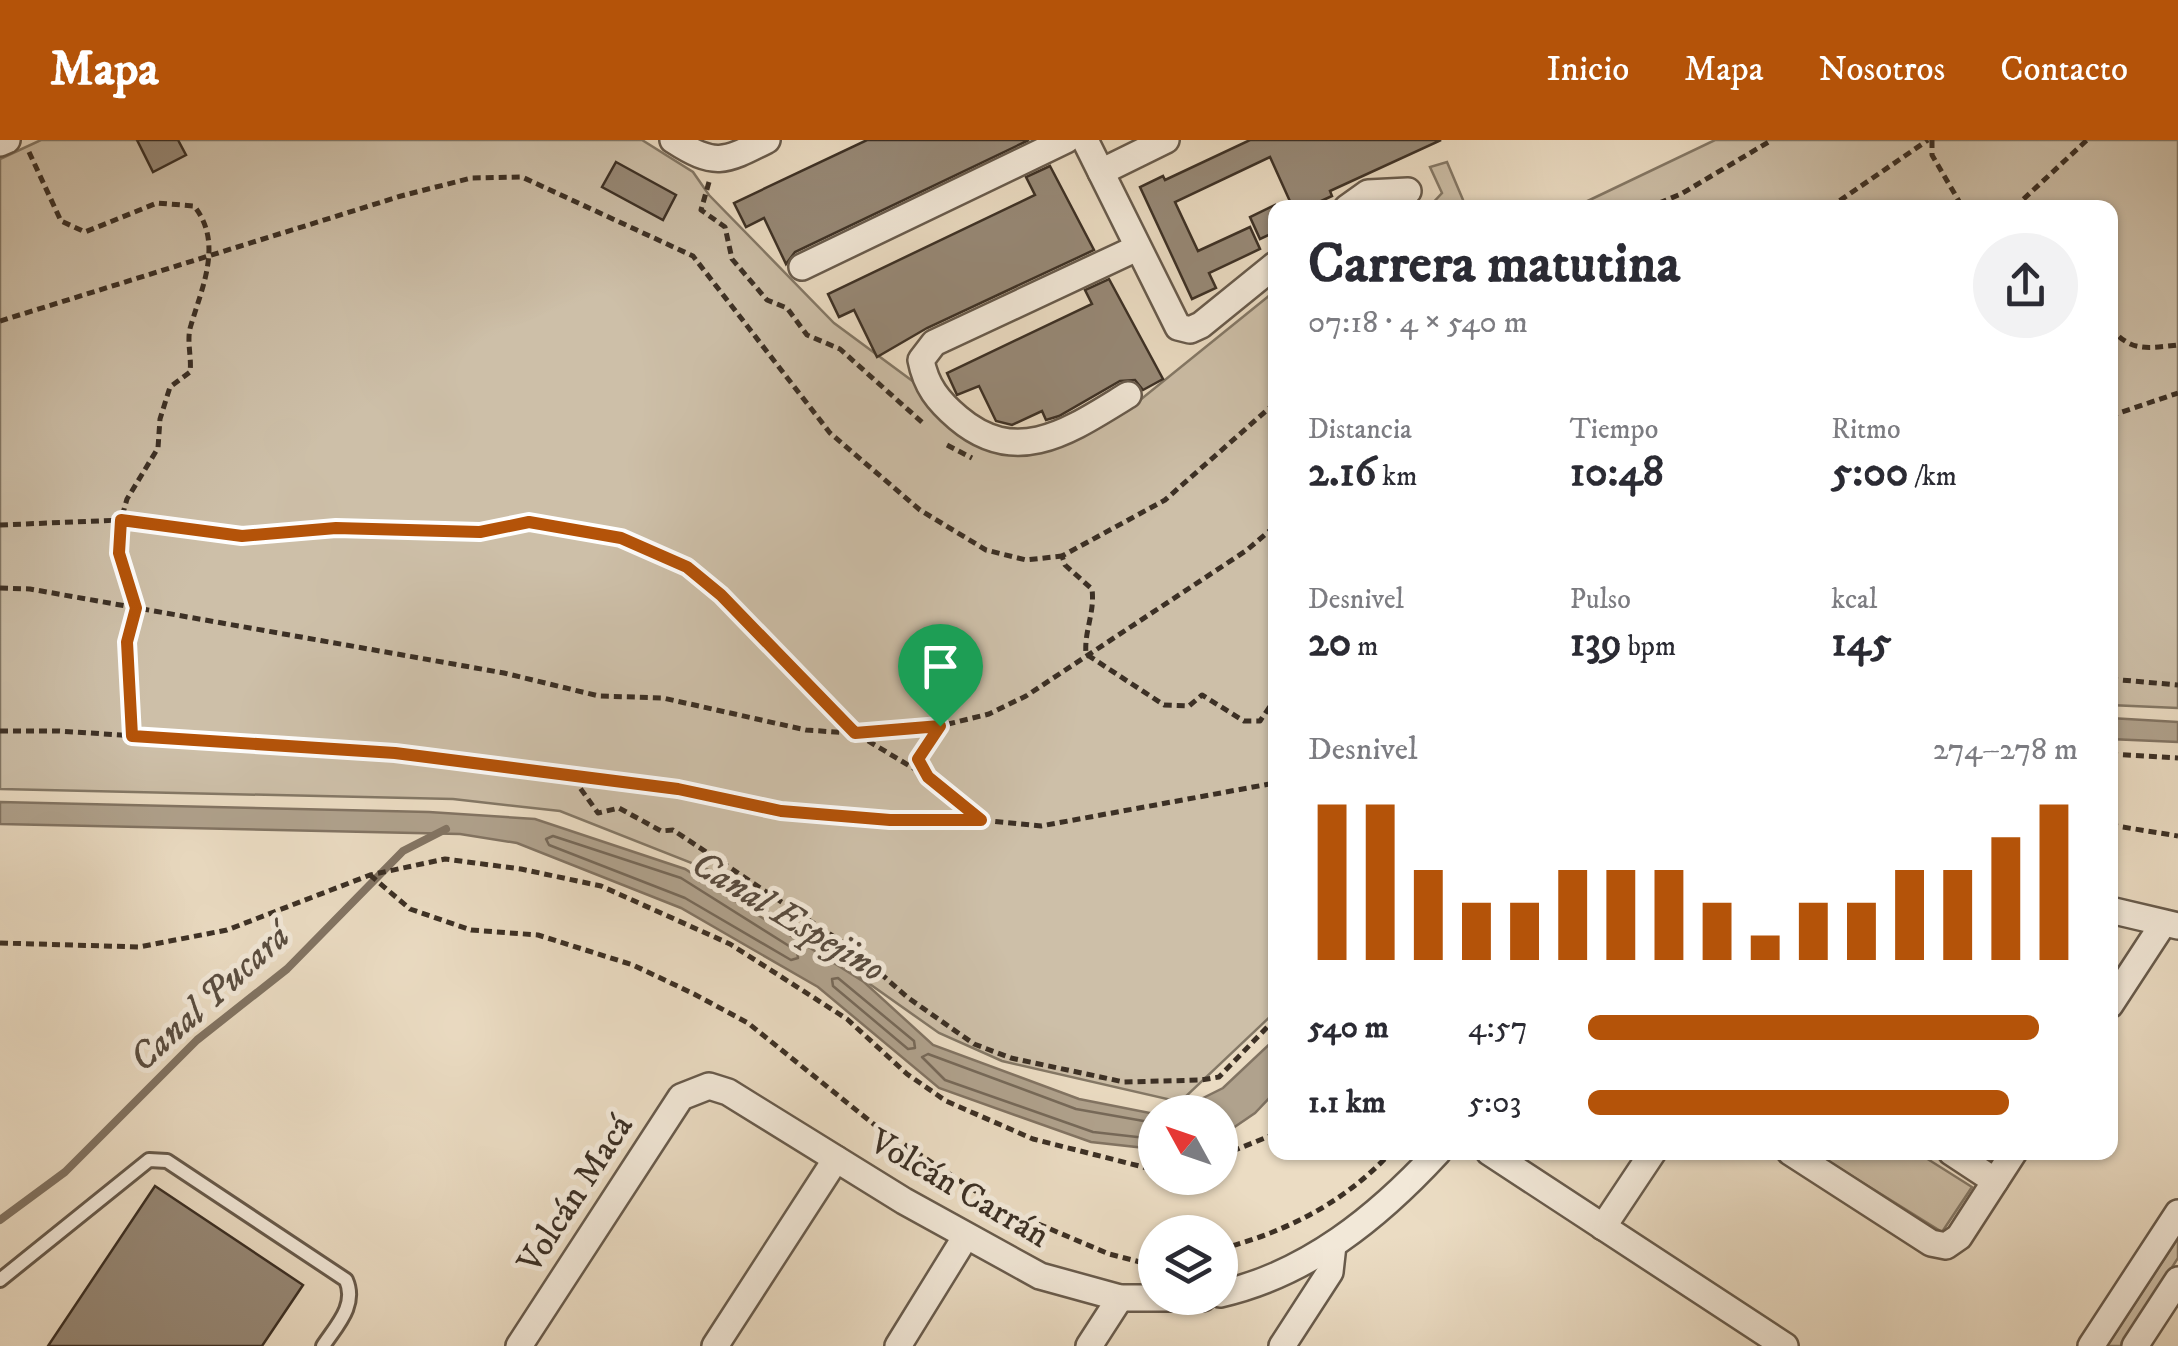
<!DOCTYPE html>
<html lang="es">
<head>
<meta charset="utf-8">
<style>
	:root { --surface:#fff; --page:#f2f2f3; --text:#2b2b33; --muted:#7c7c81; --accent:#b45309 }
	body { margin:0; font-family:"IM FELL DW Pica",serif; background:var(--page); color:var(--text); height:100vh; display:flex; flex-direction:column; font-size:38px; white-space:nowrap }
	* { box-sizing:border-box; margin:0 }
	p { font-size:32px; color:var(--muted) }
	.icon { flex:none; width:55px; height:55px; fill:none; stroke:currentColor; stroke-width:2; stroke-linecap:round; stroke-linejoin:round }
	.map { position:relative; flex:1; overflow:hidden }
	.side { position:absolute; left:1268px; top:60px; width:850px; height:960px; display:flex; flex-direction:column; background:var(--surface); border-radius:20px; box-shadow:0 2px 8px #0004 }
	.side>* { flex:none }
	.needle { width:65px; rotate:310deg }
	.fabs { position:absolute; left:1138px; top:955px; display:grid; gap:20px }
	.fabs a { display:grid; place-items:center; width:100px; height:100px; border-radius:50%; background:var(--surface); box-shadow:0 2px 8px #0004; font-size:50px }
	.pin { position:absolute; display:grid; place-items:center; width:85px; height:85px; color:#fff; margin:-102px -42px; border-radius:50% 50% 50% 0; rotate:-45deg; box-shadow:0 0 10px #0007 }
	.pin .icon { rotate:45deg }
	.round { display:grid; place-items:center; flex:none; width:105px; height:105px; border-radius:52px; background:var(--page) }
	.overview { display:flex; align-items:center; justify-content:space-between; height:170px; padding:0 40px }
	h1 { font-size:55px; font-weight:700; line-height:75px }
	.figures { display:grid; grid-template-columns:repeat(3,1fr); gap:15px; height:170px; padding:10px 40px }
	.figures div { display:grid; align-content:center }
	.figures b { font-size:42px; font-weight:700 }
	.figures small { font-size:28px; font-weight:400 }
	.figures p { font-size:28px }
	.chart { height:280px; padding:20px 40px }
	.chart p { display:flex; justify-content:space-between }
	.chart svg { width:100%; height:180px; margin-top:10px; stroke:var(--accent); stroke-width:6 }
	ul { padding:0 40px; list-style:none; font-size:32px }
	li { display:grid; grid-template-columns:160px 120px 1fr; align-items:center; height:75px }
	li i { height:25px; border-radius:12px; background:var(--accent) }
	header { display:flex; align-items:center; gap:60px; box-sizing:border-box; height:140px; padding:0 50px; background:var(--accent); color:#fff }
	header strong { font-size:48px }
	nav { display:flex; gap:55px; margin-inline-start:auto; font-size:35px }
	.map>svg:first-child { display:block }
	.green { fill:#cdbfa8; stroke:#847866; stroke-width:2.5 }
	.water { fill:#b0a28d; stroke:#827463; stroke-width:2.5 }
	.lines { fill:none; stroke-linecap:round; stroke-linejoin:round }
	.shore { stroke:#766959; stroke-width:2.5 }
	.stream { stroke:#827463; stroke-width:8 }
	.building { fill:#978977; stroke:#3c3025; stroke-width:2.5 }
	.service-casing { stroke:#685b4c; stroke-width:18 }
	.minor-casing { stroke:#685b4c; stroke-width:30 }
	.path { stroke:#3c3025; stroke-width:5; stroke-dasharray:8 5; stroke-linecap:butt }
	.service { stroke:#f2e8d8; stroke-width:12 }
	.minor { stroke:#f2e8d8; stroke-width:25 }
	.route-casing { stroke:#fff; stroke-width:20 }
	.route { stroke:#b45309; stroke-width:12 }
	.labels { text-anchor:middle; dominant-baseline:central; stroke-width:10; stroke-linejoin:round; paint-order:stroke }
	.street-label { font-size:35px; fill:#3c3025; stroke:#f2e8d8 }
	.water-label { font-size:38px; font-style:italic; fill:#594c3f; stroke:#f2e8d8 }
</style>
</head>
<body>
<header>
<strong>Mapa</strong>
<nav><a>Inicio</a><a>Mapa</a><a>Nosotros</a><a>Contacto</a></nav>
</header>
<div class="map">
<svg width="2178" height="1206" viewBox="0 0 2178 1206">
	<rect width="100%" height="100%" fill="#ebdcc3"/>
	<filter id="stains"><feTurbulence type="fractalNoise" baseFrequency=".002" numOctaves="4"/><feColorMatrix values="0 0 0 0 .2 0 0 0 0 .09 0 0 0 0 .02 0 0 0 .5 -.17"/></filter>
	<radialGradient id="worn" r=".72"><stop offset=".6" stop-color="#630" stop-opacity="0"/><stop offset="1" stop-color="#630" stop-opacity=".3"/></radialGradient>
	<g class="green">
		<polygon points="41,0 642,0 693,32 709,55 834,183 987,296 1071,298 1129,269 1275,151 1275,872 1180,962 1002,921 939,893 707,729 560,671 453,659 0,649 0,19"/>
		<polygon points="1715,0 2178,0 2178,568 2110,565 2110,68 1575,67"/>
		<polygon points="1447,22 1466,67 1429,67 1442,53 1430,27"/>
		<polygon points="1815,1013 1918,1013 1972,1047 1942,1092"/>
		<polygon points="2178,1098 2178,1118 2121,1206 2107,1206"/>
	</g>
	<g class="water">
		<polygon points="2110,578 2178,582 2178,602 2110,599"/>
		<polygon points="0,662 429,672 535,679 685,729 864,842 933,905 1079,959 1155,974 1155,1009 1091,1002 939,948 818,847 681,768 517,703 460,694 0,684"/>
		<polygon points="1275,899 1275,952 1255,973 1220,997 1220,972 1175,972 1223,948"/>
	</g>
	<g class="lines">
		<g class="shore">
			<polygon points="553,696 681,738 797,811 798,818 791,820 685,758 549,705 546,699"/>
			<polygon points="838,838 914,901 915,908 908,909 833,846 832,839"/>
			<polyline points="1155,983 1076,969 928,914 922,917 945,940 1093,992 1155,999"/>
		</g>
		<polyline class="stream" points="0,1080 65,1032 197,900 287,829 403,711 446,689"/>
	</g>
	<g class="building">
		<polygon points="137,0 178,0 186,15 153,32"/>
		<polygon points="867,0 1029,0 795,112 786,124 764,78 746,87 734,63"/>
		<polygon points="1250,0 1441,0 1330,51 1332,56 1306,68 1293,68 1270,17 1175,62 1198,111 1250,87 1260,109 1209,133 1216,148 1192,159 1140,47 1163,36 1165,40"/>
		<polygon points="616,22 676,55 663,80 602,47"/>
		<polygon points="1050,26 1094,110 927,188 877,217 854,170 839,177 828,154 1035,55 1026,37"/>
		<polygon points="1275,65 1275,92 1260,99 1250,77"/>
		<polygon points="1109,139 1163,239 1143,250 1135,240 1120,241 1059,276 1046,280 1042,271 1012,285 996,281 979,246 957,255 947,233 1092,164 1085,150"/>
		<polygon points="155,1046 303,1145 262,1206 48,1206"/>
	</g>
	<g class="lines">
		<defs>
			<path id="service" d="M0,1140L149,1020L167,1021L346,1140C357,1165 337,1185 323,1206"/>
			<g id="minor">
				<path d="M673,0C715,27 724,22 767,0"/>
				<polyline points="1085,0 1178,187 1190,190 1201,185 1275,125"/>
				<polyline points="0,3 7,0"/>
				<polyline points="1101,32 1166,0"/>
				<polyline points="1347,68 1368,53 1408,51"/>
				<polyline points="802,127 1066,0"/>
				<path d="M1128,255C1072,289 1018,329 958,278C938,261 926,246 921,220L934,203L1137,108"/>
				<polyline points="2110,770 2178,786"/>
				<polyline points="2110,865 2163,784"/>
				<polyline points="1489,1012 1785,1206"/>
				<polyline points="1790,1012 1931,1103 1946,1106 1959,1097 2014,1012"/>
				<polyline points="1951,1012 1995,1041"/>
				<polyline points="1603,1087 1653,1012"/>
				<path d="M1220,1154C1308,1134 1378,1077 1438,1012"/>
				<polyline points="519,1206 681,957 709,946 728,952 904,1061 1040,1136 1120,1158 1203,1158"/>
				<polyline points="715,1206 836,1019"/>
				<polyline points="898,1206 966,1096"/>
				<polyline points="1089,1206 1120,1158"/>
				<polyline points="1282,1206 1330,1132 1333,1105"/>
				<polyline points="2091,1206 2178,1073"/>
				<polyline points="2135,1206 2178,1140"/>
			</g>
		</defs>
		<use href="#service" class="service-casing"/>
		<use href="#minor" class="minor-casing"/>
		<g class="path">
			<polyline points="1932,0 1932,15 1963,68"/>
			<path d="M29,12L61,81L85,92L157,63L194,66C223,102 203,145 191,185C186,200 192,217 190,232L170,247L160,279L158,308L127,359L121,380L119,413L135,468L127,501L131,596"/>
			<polyline points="709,42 701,70 725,87 732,119 767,160 787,168 807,195 840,209 924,284"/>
			<polyline points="1647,68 1681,54 1772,0"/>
			<polyline points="1829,68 1928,0"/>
			<polyline points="2014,68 2087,0"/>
			<polyline points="0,181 401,56 471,38 522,37 693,116 830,293 920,370 986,410 1026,420 1062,416"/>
			<path d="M2110,187C2131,213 2148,208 2178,205"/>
			<path d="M1275,263L1165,360L1062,416L1065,425L1092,449C1095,473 1084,491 1086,514L1164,565L1189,566L1202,555L1244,581H1260L1275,559"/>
			<polyline points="2110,276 2178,253"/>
			<polyline points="947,305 972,318"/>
			<polyline points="0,385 121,380 243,397 336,387 480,392 529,382 621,398 687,427 721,455 855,593 928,637"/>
			<polyline points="0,448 30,449 504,533 599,556 663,558 806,590 878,595 940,586 989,574 1026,556 1247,410 1275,386"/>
			<polyline points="2110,539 2178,545"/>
			<polyline points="939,588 918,619 928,637 979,678"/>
			<polyline points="0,591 59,591 395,613 678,649 781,671 890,680 981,680 1041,686 1275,643"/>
			<polyline points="2110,614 2178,618"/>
			<polyline points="573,638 598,673 619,668 661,691 673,690 854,810 907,857 974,904 1011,918 1124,942 1201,940 1219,937 1275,879"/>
			<polyline points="2110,685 2178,696"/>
			<polyline points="370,735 410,769 471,790 538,795 633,825 694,854 748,883 876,986 1003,1069 1109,1114 1140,1122 1155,1121"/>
			<polyline points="0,803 139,807 227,790 370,735 445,719 521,729 601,746 730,804 847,879 907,934 946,961 1033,999 1155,1030"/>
			<polyline points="1220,1016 1275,994"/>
			<path d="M1220,1109C1284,1093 1346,1062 1391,1012"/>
		</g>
		<use href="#service" class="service"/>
		<use href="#minor" class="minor"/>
	</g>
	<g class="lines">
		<defs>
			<polygon id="route" points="121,380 242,396 336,388 480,392 529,382 621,398 687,427 721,455 855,593 940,586 918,619 928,637 981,680 890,680 781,671 678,649 395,613 132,596 127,502 136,468 119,413"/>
		</defs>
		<use href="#route" class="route-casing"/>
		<use href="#route" class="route"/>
	</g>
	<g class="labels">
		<g class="street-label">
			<text transform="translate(959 1049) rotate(30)">Volcán Carrán</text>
			<text transform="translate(576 1054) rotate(-57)">Volcán Macá</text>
		</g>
		<g class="water-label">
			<text transform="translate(788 777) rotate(31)">Canal Espejino</text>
			<text transform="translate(210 858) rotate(-42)">Canal Pucará</text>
		</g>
	</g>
	<rect width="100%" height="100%" filter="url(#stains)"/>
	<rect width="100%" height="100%" fill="url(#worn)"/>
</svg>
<div class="fabs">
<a><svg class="needle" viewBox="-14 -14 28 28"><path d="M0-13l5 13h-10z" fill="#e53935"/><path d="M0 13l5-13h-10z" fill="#7c7c81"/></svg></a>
<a><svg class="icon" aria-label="layers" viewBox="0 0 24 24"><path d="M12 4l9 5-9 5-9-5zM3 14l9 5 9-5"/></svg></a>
</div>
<div class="pin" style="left:940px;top:586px;background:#1e9e55"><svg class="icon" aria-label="arrive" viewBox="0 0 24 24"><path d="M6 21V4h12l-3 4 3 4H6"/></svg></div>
<section class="side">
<div class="overview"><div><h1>Carrera matutina</h1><p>07:18 · 4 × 540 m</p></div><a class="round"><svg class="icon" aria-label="share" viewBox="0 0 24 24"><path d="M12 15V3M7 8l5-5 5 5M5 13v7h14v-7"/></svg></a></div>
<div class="figures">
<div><p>Distancia</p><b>2.16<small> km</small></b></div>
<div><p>Tiempo</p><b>10:48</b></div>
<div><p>Ritmo</p><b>5:00<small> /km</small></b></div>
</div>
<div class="figures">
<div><p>Desnivel</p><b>20<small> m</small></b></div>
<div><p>Pulso</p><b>139<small> bpm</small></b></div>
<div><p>kcal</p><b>145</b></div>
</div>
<div class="chart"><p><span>Desnivel</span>274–278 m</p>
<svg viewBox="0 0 160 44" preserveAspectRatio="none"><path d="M5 44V6M15 44V6M25 44V22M35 44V30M45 44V30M55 44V22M65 44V22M75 44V22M85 44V30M95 44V38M105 44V30M115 44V30M125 44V22M135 44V22M145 44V14M155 44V6"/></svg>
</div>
<ul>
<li><b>540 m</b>4:57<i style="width:92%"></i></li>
<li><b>1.1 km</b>5:03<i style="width:86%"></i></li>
</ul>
</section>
</div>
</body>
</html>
